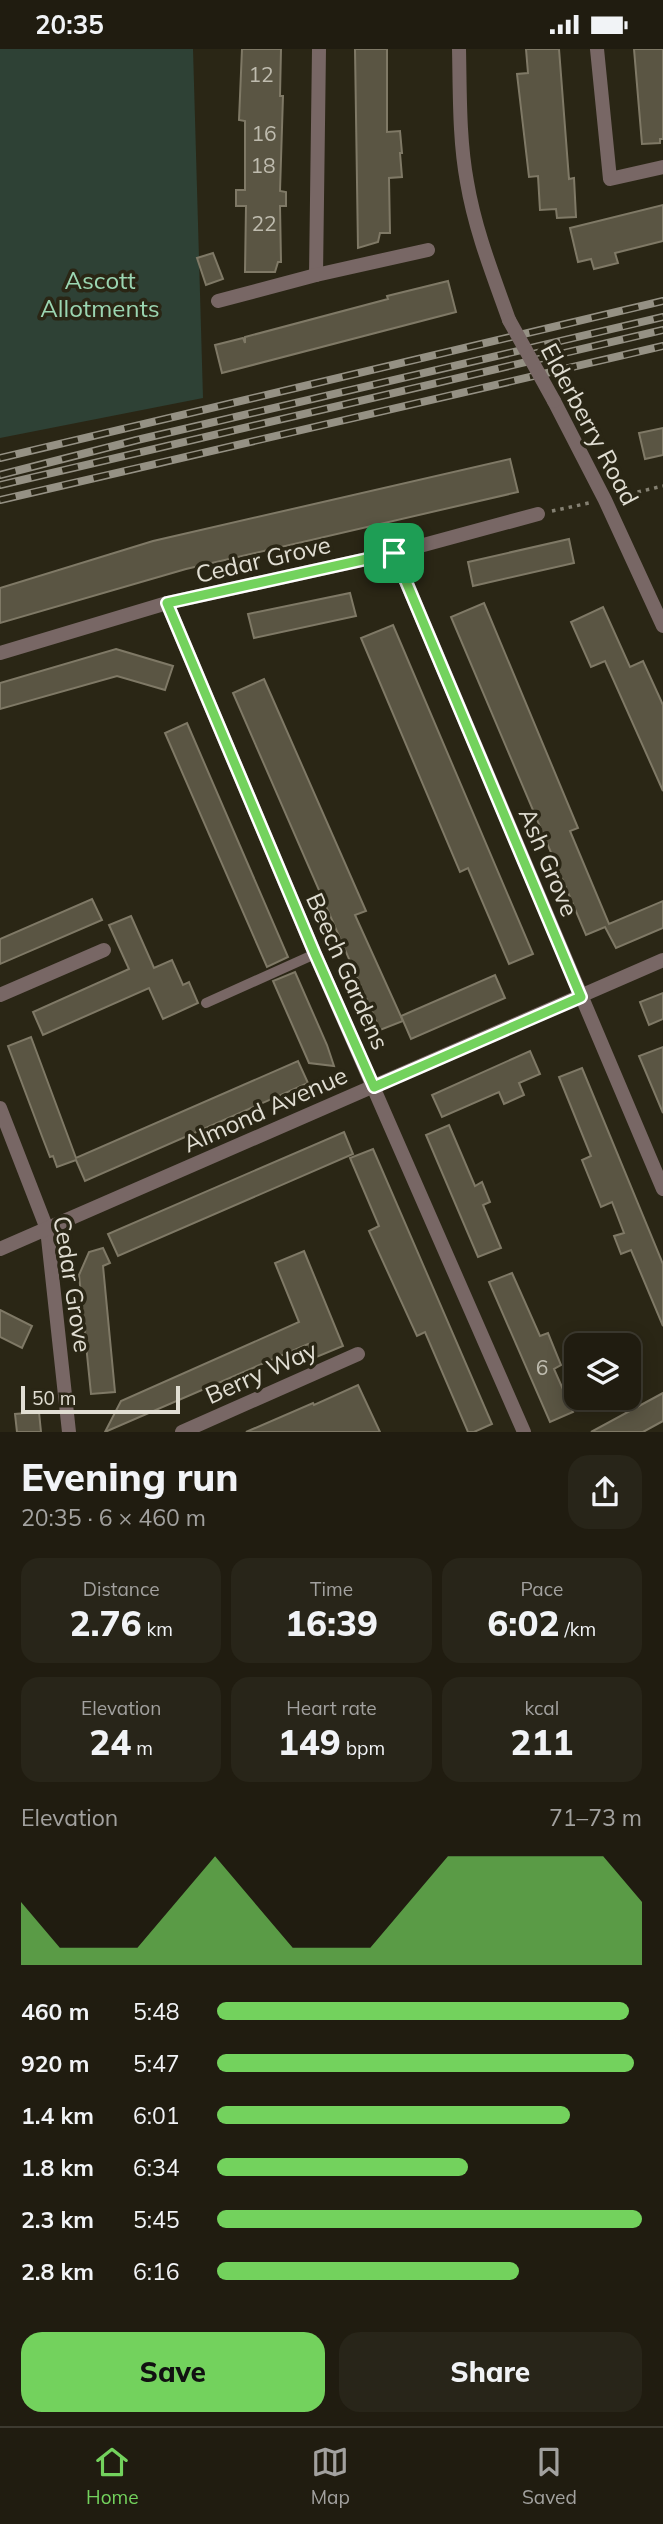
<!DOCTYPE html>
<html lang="en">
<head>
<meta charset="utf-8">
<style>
	:root { --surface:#201c10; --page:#282519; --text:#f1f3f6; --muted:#a2a19f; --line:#3d3a30; --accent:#73d25d }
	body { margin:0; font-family:Mulish,sans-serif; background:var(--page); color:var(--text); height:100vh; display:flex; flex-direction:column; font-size:26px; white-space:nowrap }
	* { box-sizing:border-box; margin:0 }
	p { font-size:23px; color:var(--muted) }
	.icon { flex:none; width:38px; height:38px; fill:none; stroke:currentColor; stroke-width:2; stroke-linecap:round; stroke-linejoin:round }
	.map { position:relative; height:1383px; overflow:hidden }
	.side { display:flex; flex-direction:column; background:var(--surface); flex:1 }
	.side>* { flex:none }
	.tools { position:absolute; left:564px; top:1284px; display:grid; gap:14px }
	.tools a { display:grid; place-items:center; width:77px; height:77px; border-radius:14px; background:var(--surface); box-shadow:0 4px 18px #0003,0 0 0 2px var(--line); font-size:35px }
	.scale { position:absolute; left:21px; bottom:18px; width:159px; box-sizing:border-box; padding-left:7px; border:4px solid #e1ded3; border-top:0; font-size:19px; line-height:24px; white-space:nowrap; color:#e1ded3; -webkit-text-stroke:5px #2a2615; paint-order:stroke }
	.pin { position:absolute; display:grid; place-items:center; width:60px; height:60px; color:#fff; margin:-30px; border-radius:14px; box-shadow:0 4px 10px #0006 }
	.round { display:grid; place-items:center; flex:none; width:74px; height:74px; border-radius:21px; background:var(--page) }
	.summary { display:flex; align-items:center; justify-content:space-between; height:119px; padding:0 21px }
	h1 { font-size:38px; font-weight:800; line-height:52px }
	.metrics { display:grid; grid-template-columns:repeat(3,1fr); gap:10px; height:119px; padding:7px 21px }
	.metrics div { display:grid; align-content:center; border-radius:18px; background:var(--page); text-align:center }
	.metrics b { font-size:35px; font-weight:800 }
	.metrics small { font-size:19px; font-weight:400 }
	.metrics p { font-size:19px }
	.chart { height:196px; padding:14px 21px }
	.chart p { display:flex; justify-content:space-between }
	.chart svg { width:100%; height:126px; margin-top:7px; fill:var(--accent); opacity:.7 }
	.primary-button { display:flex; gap:14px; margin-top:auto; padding:14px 21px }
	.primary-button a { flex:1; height:80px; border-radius:21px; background:var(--accent); color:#111; font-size:28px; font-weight:800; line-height:80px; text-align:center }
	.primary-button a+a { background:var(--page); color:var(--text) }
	ul { padding:0 21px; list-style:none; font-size:23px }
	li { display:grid; grid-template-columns:112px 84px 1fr; align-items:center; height:52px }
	li i { height:18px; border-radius:9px; background:var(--accent) }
	.status { display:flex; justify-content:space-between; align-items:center; height:49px; padding:0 35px; background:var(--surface); direction:ltr }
	.status svg { height:19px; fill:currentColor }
	.dock { display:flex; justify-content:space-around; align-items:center; height:98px; border-top:2px solid var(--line); background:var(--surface); font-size:19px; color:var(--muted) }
	.dock a { display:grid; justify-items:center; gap:4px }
	.dock .selected { color:var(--accent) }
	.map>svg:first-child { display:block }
	.green { fill:#2e4135 }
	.building { fill:#5a5543; stroke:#7f7966; stroke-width:2 }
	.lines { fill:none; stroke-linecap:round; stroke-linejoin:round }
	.path { stroke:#848072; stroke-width:3.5; stroke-dasharray:3.5 5; stroke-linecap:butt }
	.lane { stroke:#786765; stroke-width:10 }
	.street { stroke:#786765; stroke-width:14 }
	.rail-casing { stroke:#959184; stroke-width:8 }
	.rail { stroke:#2a2615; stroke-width:5; stroke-dasharray:16; stroke-linecap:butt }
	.street-bridge { stroke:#786765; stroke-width:14 }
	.route-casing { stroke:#fff; stroke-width:14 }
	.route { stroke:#73d25d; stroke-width:9 }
	.labels { text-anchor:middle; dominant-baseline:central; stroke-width:7; stroke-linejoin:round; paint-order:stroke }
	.number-label { font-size:21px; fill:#bfbcaf }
	.park-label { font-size:24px; fill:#9bd6b2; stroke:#2a2615 }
	.street-label { font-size:24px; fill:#e1ded3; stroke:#2a2615 }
</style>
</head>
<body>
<div class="status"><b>20:35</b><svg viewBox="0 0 49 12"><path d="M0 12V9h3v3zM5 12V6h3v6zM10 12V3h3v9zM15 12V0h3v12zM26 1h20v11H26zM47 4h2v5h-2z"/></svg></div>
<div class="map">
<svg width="663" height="1383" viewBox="0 0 663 1383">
	<rect width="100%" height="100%" fill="#2a2615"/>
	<polygon class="green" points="0,0 193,0 203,349 0,389"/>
	<g class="building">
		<polygon points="242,0 281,0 280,47 283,47 280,142 286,143 286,157 280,157 281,213 278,213 275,223 245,223 246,157 236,157 236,141 245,141 245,72 239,71"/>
		<polygon points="355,0 387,0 387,83 400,82 402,104 400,104 402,128 389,129 390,184 380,184 378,193 358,199"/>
		<polygon points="526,0 559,0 569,130 574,129 576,168 557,169 556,160 540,161 538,127 529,128 517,25 528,24"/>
		<polygon points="634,0 663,0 663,90 660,90 660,94 642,95"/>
		<polygon points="663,156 663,192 615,204 618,214 594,220 591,210 578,213 570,179"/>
		<polygon points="213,204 223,230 206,236 197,209"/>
		<polygon points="448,232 456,263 222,324 215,296 243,289 245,294 245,288 388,250 387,247"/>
		<polygon points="663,379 663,406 645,410 639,384"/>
		<polygon points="510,410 518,443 186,520 0,574 0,539 153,492"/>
		<polygon points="569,490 574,514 473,537 468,513"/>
		<polygon points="350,544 356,567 254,589 248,565"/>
		<polygon points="484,554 578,779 570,782 609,875 663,852 663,879 616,899 605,878 586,886 451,568"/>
		<polygon points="603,558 630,618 643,612 663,656 663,742 605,612 591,618 571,573"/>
		<polygon points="393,576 533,905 509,915 468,819 460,823 361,589"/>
		<polygon points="116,600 173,617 165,641 117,627 0,660 0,634"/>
		<polygon points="264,630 366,862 355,866 403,972 380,981 233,644"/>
		<polygon points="187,674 288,908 267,918 165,684"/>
		<polygon points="92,850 102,871 0,915 0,890"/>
		<polygon points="131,867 154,919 172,911 183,936 189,933 198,954 163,970 149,939 43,986 33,963 129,920 109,876"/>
		<polygon points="295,923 327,996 334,1017 309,1014 273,932"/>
		<polygon points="495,926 505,949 411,990 401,967"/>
		<polygon points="663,944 663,970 649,976 640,953"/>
		<polygon points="31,988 76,1109 298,1012 308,1034 85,1132 76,1111 57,1118 53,1107 50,1108 43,1090 8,997"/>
		<polygon points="663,998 663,1064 639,1007"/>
		<polygon points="530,1002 540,1025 519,1034 524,1046 504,1055 499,1043 442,1068 432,1046"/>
		<polygon points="582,1019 663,1215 663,1277 631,1201 621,1205 614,1187 624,1184 612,1153 601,1158 582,1111 591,1107 559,1028"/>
		<polygon points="449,1076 475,1137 482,1133 490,1153 483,1156 501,1199 478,1208 426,1086"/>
		<polygon points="344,1083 353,1105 118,1207 108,1185"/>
		<polygon points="373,1100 492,1375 474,1383 468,1383 425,1283 417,1287 369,1182 379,1177 350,1109"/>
		<polygon points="103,1199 110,1214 103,1217 115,1343 91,1345 79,1226 89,1203"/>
		<polygon points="304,1202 343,1297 314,1309 308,1295 105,1383 121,1352 299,1273 275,1214"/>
		<polygon points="512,1224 540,1287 548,1284 561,1316 554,1320 573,1363 550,1373 489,1233"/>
		<polygon points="0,1261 32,1277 22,1299 0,1288"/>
		<polygon points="358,1336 380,1383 246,1383 313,1354 314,1356"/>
		<polygon points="663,1344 663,1372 643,1383 591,1383"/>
		<polygon points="39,1363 41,1383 17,1383 15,1365"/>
	</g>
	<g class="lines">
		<g class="path">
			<polyline points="621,447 663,437"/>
			<polyline points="552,462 589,454"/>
		</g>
		<polyline class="lane" points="206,954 315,905"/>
		<g class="street">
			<path d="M459,0C460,44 459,90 467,133C475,181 493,226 509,271"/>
			<polyline points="597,0 610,130 663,118"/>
			<polyline points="316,226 319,0"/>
			<polyline points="218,252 316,226 428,201"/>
			<polyline points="554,352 605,451 663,577"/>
			<polyline points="394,504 663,1140"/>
			<polyline points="167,554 315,905 524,1383"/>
			<polyline points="0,604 167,554 394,504 538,465"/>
			<polyline points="0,946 104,901"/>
			<polyline points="0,1059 47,1180 69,1383"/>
			<polyline points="0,1200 663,911"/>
			<polyline points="182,1383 358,1305"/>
		</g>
		<defs>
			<g id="rail">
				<polyline points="0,409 663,252"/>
				<polyline points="0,426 137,391 663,268"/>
				<polyline points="0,436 663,281"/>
				<polyline points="0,451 663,297"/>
			</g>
		</defs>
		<use href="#rail" class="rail-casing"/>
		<use href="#rail" class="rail"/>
		<polyline class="street-bridge" points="509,271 554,352"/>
	</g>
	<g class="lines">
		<defs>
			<polygon id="route" points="394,504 581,948 374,1038 315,905 167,554"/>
		</defs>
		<use href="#route" class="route-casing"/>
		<use href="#route" class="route"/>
	</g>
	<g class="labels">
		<g class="number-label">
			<text x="261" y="25">12</text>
			<text x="264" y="84">16</text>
			<text x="263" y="116">18</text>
			<text x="264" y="174">22</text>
			<text x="542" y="1318">6</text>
		</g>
		<g class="park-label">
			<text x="100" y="231">Ascott<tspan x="100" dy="28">Allotments</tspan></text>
		</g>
		<g class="street-label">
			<text transform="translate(590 375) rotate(62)">Elderberry Road</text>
			<text transform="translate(263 510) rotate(-13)">Cedar Grove</text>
			<text transform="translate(549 813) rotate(67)">Ash Grove</text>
			<text transform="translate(348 922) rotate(66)">Beech Gardens</text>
			<text transform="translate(265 1060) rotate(-24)">Almond Avenue</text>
			<text transform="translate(73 1235) rotate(81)">Cedar Grove</text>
			<text transform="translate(261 1323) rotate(-24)">Berry Way</text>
		</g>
	</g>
</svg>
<div class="tools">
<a><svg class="icon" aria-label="layers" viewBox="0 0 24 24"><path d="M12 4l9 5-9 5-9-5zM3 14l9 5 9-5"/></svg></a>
</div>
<div class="scale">50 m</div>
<div class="pin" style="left:394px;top:504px;background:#1e9e55"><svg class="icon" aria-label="arrive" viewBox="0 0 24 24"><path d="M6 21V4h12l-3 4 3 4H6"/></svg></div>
</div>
<section class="side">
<div class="summary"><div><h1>Evening run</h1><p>20:35 · 6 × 460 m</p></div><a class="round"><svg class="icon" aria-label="share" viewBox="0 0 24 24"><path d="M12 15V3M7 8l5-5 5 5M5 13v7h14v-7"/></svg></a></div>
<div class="metrics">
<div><p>Distance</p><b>2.76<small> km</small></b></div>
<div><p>Time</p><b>16:39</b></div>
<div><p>Pace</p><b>6:02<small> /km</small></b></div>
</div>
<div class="metrics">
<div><p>Elevation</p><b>24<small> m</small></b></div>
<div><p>Heart rate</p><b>149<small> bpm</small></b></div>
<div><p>kcal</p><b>211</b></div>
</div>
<div class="chart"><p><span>Elevation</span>71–73 m</p>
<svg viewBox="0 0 160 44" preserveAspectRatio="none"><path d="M0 44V22L10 38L20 38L30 38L40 22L50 6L60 22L70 38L80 38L90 38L100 22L110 6L120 6L130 6L140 6L150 6L160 22V44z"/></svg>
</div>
<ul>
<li><b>460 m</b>5:48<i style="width:97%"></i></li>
<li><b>920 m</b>5:47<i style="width:98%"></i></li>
<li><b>1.4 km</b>6:01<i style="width:83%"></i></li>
<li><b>1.8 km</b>6:34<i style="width:59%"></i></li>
<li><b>2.3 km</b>5:45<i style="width:100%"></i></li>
<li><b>2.8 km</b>6:16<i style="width:71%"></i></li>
</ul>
<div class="primary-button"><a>Save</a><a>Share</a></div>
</section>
<nav class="dock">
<a class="selected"><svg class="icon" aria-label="home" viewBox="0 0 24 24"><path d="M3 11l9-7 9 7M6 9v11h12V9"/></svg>Home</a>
<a><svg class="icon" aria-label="map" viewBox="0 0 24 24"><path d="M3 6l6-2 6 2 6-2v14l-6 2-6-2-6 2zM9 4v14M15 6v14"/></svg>Map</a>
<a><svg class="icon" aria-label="saved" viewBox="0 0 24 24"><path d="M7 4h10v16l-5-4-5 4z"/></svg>Saved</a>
</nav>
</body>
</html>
